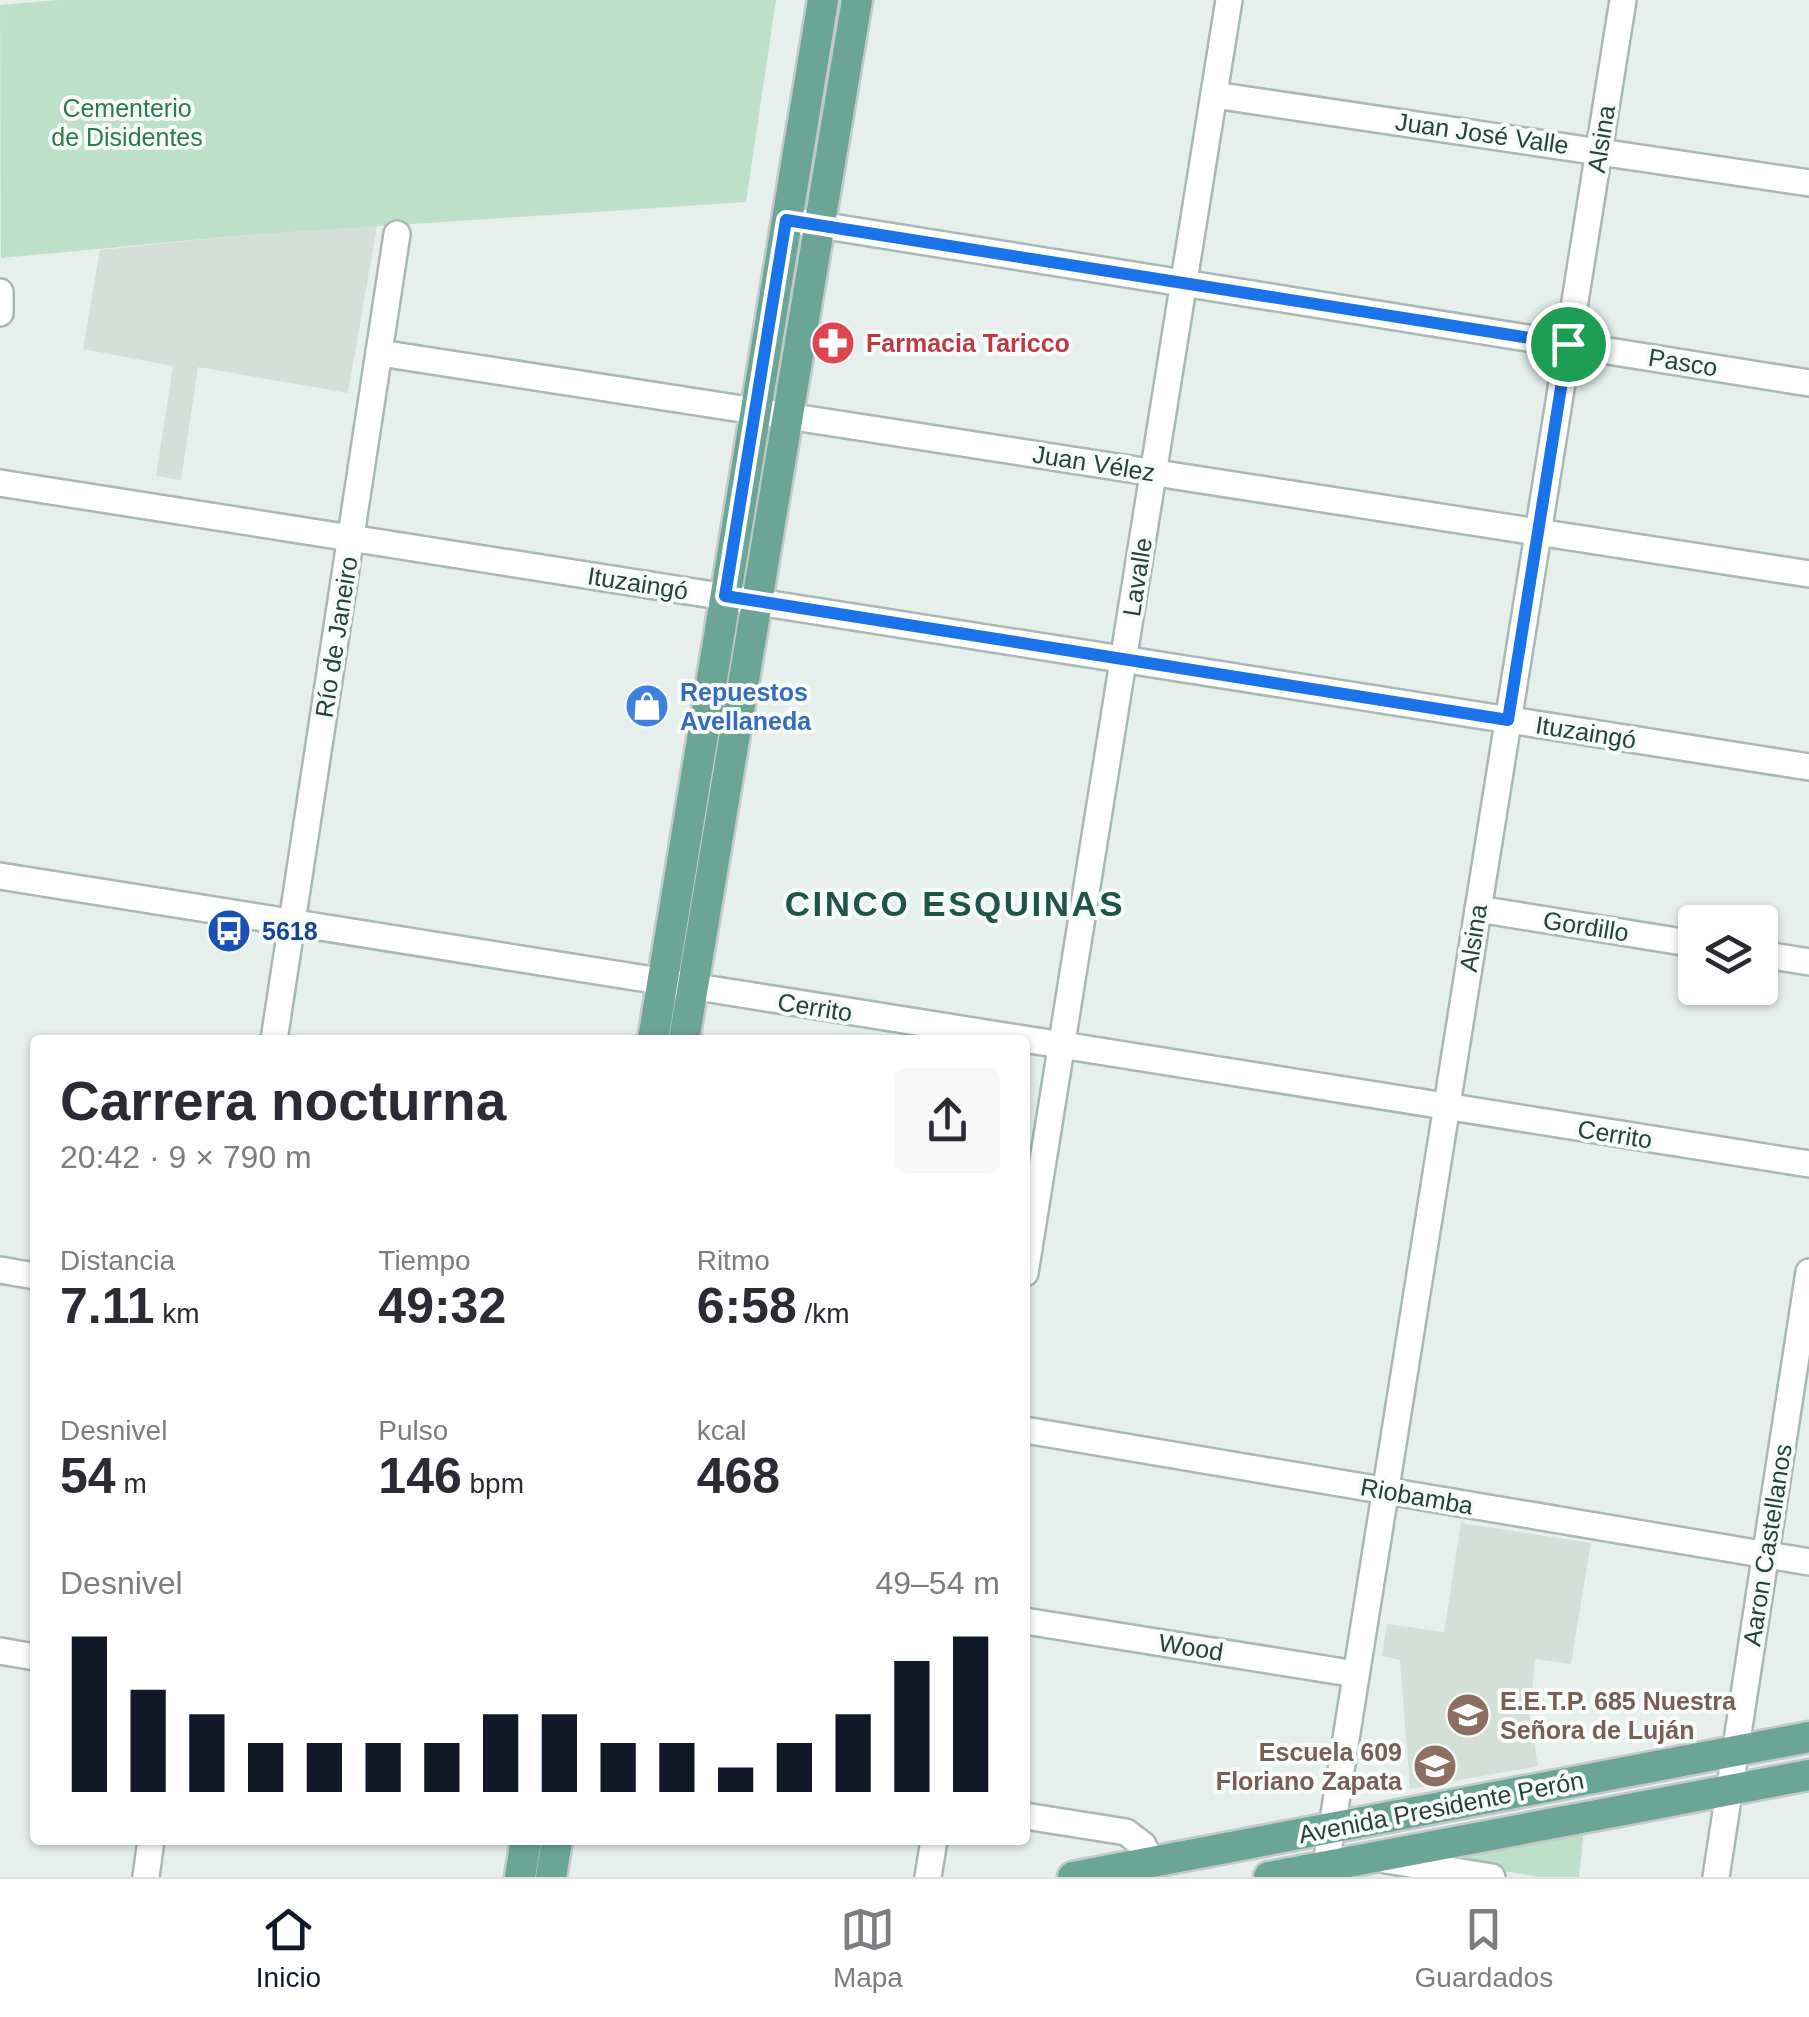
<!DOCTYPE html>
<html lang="es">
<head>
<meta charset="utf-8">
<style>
	:root { --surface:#fff; --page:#f7f7f7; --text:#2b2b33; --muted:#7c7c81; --line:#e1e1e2; --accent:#111827 }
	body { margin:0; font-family:Arial,sans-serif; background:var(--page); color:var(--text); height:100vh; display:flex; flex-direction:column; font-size:38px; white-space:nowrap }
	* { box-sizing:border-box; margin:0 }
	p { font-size:32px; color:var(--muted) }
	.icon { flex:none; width:55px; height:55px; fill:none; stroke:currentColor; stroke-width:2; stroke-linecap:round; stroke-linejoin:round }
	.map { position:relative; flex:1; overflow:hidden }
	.sheet { position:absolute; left:30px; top:1035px; width:1000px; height:810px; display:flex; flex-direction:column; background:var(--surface); border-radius:10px; box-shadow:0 2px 8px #0004 }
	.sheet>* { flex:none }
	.fabs { position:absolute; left:1678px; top:905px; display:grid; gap:20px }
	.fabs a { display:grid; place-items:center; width:100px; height:100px; border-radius:10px; background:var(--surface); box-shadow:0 2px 8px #0004; font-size:50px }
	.pin { position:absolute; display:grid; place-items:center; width:85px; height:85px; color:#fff; margin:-42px; border:5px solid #fff; border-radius:50%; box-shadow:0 2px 10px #0007 }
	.round { display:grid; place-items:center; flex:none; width:105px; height:105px; border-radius:10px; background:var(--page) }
	.head { display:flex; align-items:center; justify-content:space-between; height:170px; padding:0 30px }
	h1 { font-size:55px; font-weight:800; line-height:75px }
	.stats { display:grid; grid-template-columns:repeat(3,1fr); gap:15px; height:170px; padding:10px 30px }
	.stats div { display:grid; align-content:center }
	.stats b { font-size:50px; font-weight:800 }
	.stats small { font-size:28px; font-weight:400 }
	.stats p { font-size:28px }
	.chart { height:280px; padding:20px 30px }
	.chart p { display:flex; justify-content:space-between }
	.chart svg { width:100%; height:180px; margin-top:10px; stroke:var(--accent); stroke-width:6 }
	.menu { display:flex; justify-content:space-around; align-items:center; height:140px; border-top:2px solid var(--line); background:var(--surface); font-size:28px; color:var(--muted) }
	.menu a { display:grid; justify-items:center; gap:5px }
	.menu .current { color:var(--accent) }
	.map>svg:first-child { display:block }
	.built { fill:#d4dfda }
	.green { fill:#bfe0c8 }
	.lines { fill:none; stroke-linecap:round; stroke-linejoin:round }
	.minor-casing { stroke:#a8b8b2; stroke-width:30 }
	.major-casing { stroke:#c2cac8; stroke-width:35 }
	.minor { stroke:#fff; stroke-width:25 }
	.major { stroke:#6aa596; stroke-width:30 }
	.route-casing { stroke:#fff; stroke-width:20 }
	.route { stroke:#1a73e8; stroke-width:12 }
	.labels { text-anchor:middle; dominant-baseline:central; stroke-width:8; stroke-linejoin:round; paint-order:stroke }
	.park-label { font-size:25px; fill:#2d7a4b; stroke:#f7fbf9 }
	.street-label { font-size:25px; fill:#24423a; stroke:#f7fbf9 }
	.health-label { font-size:25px; font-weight:bold; fill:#be3a42; stroke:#f7fbf9; text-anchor:start }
	.shop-label { font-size:25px; font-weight:bold; fill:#366cbe; stroke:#f7fbf9; text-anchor:start }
	.transit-label { font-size:25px; font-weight:bold; fill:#164399; stroke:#f7fbf9; text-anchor:start }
	.education-label { font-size:25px; font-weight:bold; fill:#785e54; stroke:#f7fbf9; text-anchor:start }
	.district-label { font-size:35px; font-weight:bold; letter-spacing:2.5px; fill:#1f5548; stroke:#f7fbf9 }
</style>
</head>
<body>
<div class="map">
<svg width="1809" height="1877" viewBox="0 0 1809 1877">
	<rect width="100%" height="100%" fill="#e6efeb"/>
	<g class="built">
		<polygon points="377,226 348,393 198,367 181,480 156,476 173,366 83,349 100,250 246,235"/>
		<polygon points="1461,1523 1591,1543 1571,1664 1535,1659 1532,1695 1526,1696 1538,1766 1410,1789 1400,1660 1382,1656 1387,1624 1444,1632"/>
	</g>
	<g class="green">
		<polygon points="57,0 776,0 746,202 246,235 1,258 0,5"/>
		<polygon points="1584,1828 1579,1877 1539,1877 1430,1859"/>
	</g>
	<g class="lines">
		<defs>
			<g id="minor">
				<polyline points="1214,95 1809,183"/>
				<polyline points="801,222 1809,383"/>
				<polyline points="0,292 0,313"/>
				<polyline points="380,353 1809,574"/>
				<polyline points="0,483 1809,767"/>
				<polyline points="0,876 1809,1164"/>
				<polyline points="1478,909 1695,944"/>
				<polyline points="1760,954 1809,962"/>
				<polyline points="274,1040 397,234"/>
				<polyline points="0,1270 35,1276"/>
				<polyline points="1025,1273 1229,0"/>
				<polyline points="1025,1430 1809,1562"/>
				<polyline points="1025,1621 1356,1674"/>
				<polyline points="0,1651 35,1657"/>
				<polyline points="1025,1816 1126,1832 1143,1845 1151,1862"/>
				<polyline points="1386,1860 1492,1877"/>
				<polyline points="146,1877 151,1840"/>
				<polyline points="928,1877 934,1840"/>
				<polyline points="1324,1877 1623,0"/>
				<polyline points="1716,1877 1809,1272"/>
			</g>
			<g id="major">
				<polyline points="653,1040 823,0"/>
				<polyline points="684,1040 857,0"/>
				<polyline points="520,1877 526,1840"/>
				<polyline points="551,1877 557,1840"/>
				<polyline points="1073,1877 1809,1737"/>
				<polyline points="1269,1877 1809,1775"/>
			</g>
		</defs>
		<use href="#minor" class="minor-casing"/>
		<use href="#major" class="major-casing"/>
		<use href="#minor" class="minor"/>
		<use href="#major" class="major"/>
	</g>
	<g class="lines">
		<defs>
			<polygon id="route" points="786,220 1568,344 1508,720 725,596"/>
		</defs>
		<use href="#route" class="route-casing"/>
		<use href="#route" class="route"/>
	</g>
	<defs>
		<symbol id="pharmacy-disc" viewBox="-11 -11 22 22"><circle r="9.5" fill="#e0444e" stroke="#f7fbf9"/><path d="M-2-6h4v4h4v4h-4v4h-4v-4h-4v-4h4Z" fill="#fff"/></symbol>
		<symbol id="shop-disc" viewBox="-11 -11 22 22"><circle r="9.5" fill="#3f7fe0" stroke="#f7fbf9"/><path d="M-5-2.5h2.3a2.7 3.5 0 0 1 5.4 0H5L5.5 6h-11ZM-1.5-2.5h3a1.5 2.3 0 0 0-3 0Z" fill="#fff"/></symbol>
		<symbol id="bus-disc" viewBox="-11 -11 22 22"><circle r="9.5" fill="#1a4fb4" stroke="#f7fbf9"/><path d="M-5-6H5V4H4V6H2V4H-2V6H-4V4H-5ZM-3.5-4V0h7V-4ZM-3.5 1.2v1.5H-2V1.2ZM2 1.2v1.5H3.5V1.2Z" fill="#fff"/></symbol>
		<symbol id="school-disc" viewBox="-11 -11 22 22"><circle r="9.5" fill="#8d6e63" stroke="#f7fbf9"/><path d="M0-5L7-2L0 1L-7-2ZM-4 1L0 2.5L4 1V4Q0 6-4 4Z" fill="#fff"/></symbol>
	</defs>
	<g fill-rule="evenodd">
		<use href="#pharmacy-disc" x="808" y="318" width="50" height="50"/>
		<use href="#shop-disc" x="622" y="681" width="50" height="50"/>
		<use href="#bus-disc" x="204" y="906" width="50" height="50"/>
		<use href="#school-disc" x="1443" y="1690" width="50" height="50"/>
		<use href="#school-disc" x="1410" y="1741" width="50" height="50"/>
	</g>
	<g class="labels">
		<g class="park-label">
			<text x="127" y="108">Cementerio<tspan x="127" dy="29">de Disidentes</tspan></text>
		</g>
		<g class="street-label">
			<text transform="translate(1482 133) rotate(8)">Juan José Valle</text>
			<text transform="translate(1601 139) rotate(-81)">Alsina</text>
			<text transform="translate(1683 362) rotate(9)">Pasco</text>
			<text transform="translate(1094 463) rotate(9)">Juan Vélez</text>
			<text transform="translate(1137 577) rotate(-81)">Lavalle</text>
			<text transform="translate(638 583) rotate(9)">Ituzaingó</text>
			<text transform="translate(336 637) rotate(-81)">Río de Janeiro</text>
			<text transform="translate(1586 732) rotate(9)">Ituzaingó</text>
			<text transform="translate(1586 926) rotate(9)">Gordillo</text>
			<text transform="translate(1473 938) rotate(-81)">Alsina</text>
			<text transform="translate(815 1007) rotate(9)">Cerrito</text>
			<text transform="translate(1615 1134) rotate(9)">Cerrito</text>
			<text transform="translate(1417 1496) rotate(10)">Riobamba</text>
			<text transform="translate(1767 1545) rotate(-81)">Aaron Castellanos</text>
			<text transform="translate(1191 1647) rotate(9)">Wood</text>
			<text transform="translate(1441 1807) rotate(-11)">Avenida Presidente Perón</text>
		</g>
		<g class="health-label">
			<text x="866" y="343">Farmacia Taricco</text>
		</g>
		<g class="shop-label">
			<text x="680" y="692">Repuestos<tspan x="680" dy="29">Avellaneda</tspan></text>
		</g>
		<g class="transit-label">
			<text x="262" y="931">5618</text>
		</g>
		<g class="education-label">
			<text x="1500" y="1701">E.E.T.P. 685 Nuestra<tspan x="1500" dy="29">Señora de Luján</tspan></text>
			<text x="1402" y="1752" text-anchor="end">Escuela 609<tspan x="1402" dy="29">Floriano Zapata</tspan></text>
		</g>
		<g class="district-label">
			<text x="955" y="903">CINCO ESQUINAS</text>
		</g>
	</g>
</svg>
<div class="fabs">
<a><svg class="icon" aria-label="layers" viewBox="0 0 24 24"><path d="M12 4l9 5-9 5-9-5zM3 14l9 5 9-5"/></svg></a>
</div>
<div class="pin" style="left:1568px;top:344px;background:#1e9e55"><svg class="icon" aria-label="arrive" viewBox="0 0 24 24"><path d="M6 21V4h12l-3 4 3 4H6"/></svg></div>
<section class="sheet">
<div class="head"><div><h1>Carrera nocturna</h1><p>20:42 · 9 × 790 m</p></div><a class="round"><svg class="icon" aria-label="share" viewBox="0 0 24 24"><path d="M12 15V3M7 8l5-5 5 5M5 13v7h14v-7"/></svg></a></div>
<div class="stats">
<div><p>Distancia</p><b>7.11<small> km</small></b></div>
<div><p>Tiempo</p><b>49:32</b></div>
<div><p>Ritmo</p><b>6:58<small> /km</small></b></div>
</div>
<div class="stats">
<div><p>Desnivel</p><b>54<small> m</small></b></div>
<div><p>Pulso</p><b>146<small> bpm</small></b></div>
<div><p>kcal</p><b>468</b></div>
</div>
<div class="chart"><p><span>Desnivel</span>49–54 m</p>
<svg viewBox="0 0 160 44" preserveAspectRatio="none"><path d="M5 44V6M15 44V19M25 44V25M35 44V32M45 44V32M55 44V32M65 44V32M75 44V25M85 44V25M95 44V32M105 44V32M115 44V38M125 44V32M135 44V25M145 44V12M155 44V6"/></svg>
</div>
</section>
</div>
<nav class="menu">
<a class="current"><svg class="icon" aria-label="home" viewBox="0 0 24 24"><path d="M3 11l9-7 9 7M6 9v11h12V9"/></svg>Inicio</a>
<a><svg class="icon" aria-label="map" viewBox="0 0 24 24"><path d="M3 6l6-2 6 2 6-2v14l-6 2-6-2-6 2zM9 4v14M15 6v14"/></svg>Mapa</a>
<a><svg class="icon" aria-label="saved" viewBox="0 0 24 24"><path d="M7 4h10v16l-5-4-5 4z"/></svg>Guardados</a>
</nav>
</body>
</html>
